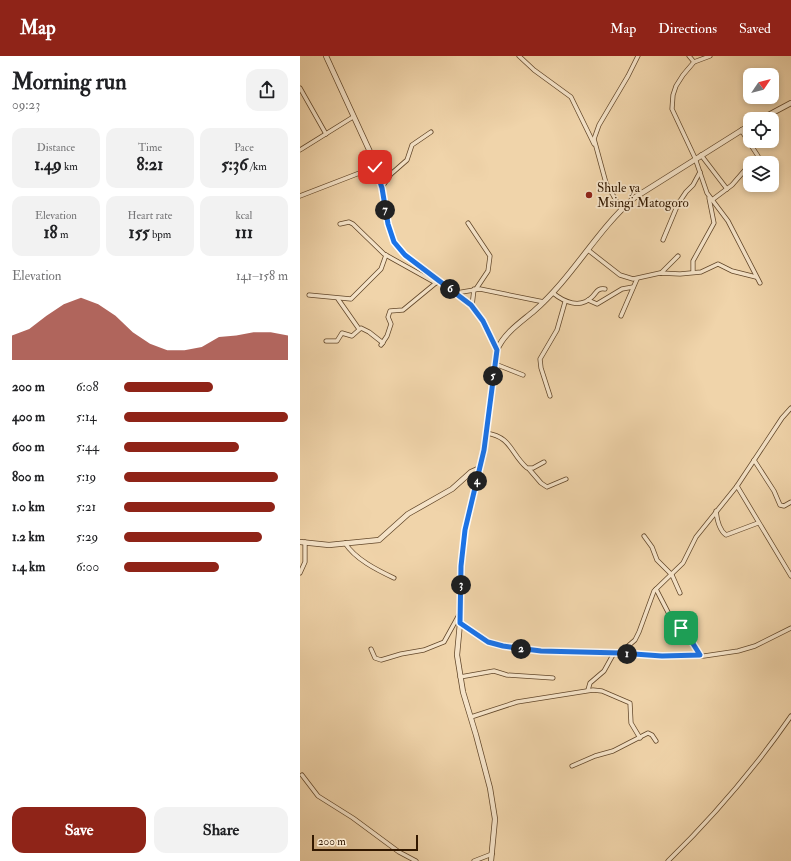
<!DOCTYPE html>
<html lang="en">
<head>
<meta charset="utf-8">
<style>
	:root { --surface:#fff; --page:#f2f2f2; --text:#202124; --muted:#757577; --accent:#8f2418 }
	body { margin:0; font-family:"IM FELL Double Pica",serif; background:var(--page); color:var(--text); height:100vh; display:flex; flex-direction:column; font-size:15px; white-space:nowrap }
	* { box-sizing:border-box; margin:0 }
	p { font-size:13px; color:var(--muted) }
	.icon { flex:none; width:22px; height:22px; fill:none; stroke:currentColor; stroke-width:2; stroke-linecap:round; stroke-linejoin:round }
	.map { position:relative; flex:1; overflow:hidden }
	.details { display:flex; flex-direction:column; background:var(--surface); width:300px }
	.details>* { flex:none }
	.needle { width:26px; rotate:55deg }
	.fabs { position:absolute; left:443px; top:12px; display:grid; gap:8px }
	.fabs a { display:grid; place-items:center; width:36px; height:36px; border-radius:8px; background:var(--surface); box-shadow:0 2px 6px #0003; font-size:20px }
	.scale { position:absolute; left:12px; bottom:10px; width:106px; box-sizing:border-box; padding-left:4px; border:2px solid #321800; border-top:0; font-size:11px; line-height:14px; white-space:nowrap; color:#321800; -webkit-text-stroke:3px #f5e3c8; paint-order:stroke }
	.pin { position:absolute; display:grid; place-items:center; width:34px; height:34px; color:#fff; margin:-17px; border-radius:8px; box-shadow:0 2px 6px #0006 }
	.km { position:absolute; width:20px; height:20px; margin:-10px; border-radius:50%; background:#222; color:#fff; font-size:11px; line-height:20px; text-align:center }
	.round { display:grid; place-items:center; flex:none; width:42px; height:42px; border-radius:12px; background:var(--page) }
	.summary { display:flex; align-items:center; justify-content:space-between; height:68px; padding:0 12px }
	h1 { font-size:22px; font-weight:700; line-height:30px }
	.stats { display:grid; grid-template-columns:repeat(3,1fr); gap:6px; height:68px; padding:4px 12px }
	.stats div { display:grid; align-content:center; border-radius:10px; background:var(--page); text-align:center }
	.stats b { font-size:17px; font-weight:700 }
	.stats small { font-size:11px; font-weight:400 }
	.stats p { font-size:11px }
	.chart { height:112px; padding:8px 12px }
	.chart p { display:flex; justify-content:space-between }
	.chart svg { width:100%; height:72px; margin-top:4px; fill:var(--accent); opacity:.7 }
	.cta { display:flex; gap:8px; margin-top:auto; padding:8px 12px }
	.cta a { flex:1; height:46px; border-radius:12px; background:var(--accent); color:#fff; font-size:16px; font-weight:700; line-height:46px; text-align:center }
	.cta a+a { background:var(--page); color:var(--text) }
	ul { padding:0 12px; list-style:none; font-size:13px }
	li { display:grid; grid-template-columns:64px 48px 1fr; align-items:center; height:30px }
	li i { height:10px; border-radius:5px; background:var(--accent) }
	header { display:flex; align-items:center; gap:24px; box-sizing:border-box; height:56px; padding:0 20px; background:var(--accent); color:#fff }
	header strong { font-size:19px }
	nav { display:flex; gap:22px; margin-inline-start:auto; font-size:14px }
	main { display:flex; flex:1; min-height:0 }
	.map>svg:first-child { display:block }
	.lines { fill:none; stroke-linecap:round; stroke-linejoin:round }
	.minor-casing { stroke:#62472a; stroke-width:5 }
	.tertiary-casing { stroke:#62472a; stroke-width:6 }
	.minor { stroke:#f5e3c8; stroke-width:3.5 }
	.tertiary { stroke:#f5e3c8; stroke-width:4.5 }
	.route-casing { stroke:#fff; stroke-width:8 }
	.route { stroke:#1a73e8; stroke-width:5 }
	.poi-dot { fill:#8f2418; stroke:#f5e3c8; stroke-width:1.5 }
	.labels { text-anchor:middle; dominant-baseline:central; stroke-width:3.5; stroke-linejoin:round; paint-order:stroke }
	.poi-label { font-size:13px; fill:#321800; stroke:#f5e3c8; text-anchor:start }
</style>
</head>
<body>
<header>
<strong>Map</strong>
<nav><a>Map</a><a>Directions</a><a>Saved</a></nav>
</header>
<main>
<section class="details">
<div class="summary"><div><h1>Morning run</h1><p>09:23</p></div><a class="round"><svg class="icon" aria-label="share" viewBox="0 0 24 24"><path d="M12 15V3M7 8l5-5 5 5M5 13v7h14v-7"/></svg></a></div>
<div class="stats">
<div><p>Distance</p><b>1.49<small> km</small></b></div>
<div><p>Time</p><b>8:21</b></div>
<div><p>Pace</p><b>5:36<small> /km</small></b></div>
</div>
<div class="stats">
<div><p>Elevation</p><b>18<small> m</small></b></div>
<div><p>Heart rate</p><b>155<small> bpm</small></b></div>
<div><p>kcal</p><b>111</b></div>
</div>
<div class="chart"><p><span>Elevation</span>141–158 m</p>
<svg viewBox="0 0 160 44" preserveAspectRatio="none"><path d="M0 44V29L10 25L20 17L30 10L40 6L50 10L60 17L70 27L80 34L90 38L100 38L110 36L120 30L130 29L140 27L150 27L160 29V44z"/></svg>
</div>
<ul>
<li><b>200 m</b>6:08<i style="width:54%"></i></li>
<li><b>400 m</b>5:14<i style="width:100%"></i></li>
<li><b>600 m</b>5:44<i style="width:70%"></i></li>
<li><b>800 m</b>5:19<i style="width:94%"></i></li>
<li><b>1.0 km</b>5:21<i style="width:92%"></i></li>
<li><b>1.2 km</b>5:29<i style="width:84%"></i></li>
<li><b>1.4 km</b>6:00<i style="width:58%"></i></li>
</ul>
<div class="cta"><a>Save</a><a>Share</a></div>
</section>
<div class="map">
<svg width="491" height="805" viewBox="0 0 491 805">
	<rect width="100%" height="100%" fill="#f0d4aa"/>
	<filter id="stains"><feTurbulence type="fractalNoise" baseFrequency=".005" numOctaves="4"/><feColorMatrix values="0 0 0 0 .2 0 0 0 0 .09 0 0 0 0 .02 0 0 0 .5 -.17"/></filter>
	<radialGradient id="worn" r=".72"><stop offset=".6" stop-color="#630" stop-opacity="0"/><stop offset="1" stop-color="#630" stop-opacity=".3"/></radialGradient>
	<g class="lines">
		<defs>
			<g id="minor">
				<polyline points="219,0 234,14 271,41 294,88"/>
				<polyline points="389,0 394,6"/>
				<polyline points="410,0 394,6 383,19 376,30 373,39 372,53 395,102 407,137 428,165 460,227"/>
				<polyline points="0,32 26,78"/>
				<polyline points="441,74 458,100 459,107"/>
				<polyline points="0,94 53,61"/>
				<polyline points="401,99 427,133"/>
				<polyline points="82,131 91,118 107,104 112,89 131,76"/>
				<polyline points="0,140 75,111"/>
				<polyline points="412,144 432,129 445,114"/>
				<polyline points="321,153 306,127 294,83 299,69 328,20 338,0"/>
				<polyline points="168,167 190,200 188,215 176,233"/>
				<polyline points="40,168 49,166 53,168 84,198 136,227"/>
				<polyline points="363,184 378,148 386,136 393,129 400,116"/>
				<polyline points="288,194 320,219 333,223 360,217 380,218 401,216 418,208 432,215 456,221"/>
				<polyline points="393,216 393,205 414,167 409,142"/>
				<polyline points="361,217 378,200"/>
				<polyline points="156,237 180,233 244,246"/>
				<path d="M253,237C264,246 280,253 292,241C297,236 297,232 305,233"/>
				<polyline points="9,239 51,243 81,213 86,199"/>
				<polyline points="38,243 59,273"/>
				<polyline points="288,244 297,248 322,233 333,231"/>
				<polyline points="172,250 174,233"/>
				<polyline points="321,260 337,223"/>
				<polyline points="26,285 37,285 42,277 52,280 61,272 69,276 83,287"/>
				<polyline points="81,289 87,280 91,268 88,261 90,255 103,254 137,226"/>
				<polyline points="195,308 223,319"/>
				<polyline points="250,340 241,312 240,303 257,274 265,246"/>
				<path d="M186,377C212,381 210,397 227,412H233L244,406"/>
				<polyline points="454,404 474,435 480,449 484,450 491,446"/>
				<polyline points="229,413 241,427 247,431 266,423"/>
				<polyline points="437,430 491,520"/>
				<path d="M416,455C417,464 419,474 426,479L458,467"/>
				<polyline points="344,480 352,491 357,504 372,519 380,537"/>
				<path d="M45,487C55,503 77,514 94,522"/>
				<polyline points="0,517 5,506 5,486"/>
				<polyline points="356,533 370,560 392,585 400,599"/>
				<polyline points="160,567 188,586 203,590 241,595 362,600 404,600 438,595 455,590 491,572"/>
				<polyline points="71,593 75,602 81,604 101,598 124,594 144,586 160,557"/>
				<polyline points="320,597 335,584 339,576 354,535 383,507 396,481 437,430 482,362 491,352"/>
				<polyline points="160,621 194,615 207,619 253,622"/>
				<polyline points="288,634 290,627 304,615 314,597"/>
				<polyline points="171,661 217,646 293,634 302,635 330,647 331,667 340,682"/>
				<polyline points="272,710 295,700 313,695 348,677 352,679 356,685"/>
				<polyline points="2,719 18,740 53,762 99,796 116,805"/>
				<polyline points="174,805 192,798"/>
				<path d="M368,805C413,761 455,712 491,660"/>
			</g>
			<g id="tertiary">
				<polyline points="26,0 71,98 82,131 88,168 94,186 105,199 171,249 183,265 197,294 184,394 165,474 161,510 160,567 157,599 163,636 176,679 190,732 195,763 191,805"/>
				<polyline points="461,63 491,47"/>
				<path d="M197,294C204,277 221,266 234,255C273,221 296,175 334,142L450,69"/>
				<polyline points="0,486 29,489 79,484 108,458 152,433 171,416 180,412"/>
			</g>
		</defs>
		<use href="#minor" class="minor-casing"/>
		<use href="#tertiary" class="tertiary-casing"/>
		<use href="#minor" class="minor"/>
		<use href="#tertiary" class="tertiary"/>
	</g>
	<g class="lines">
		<defs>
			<polyline id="route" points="75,111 82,132 88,168 94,186 105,199 171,249 183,265 197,294 184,394 165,474 161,510 160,567 188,586 203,590 241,595 320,597 362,600 400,599 392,586 381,572"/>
		</defs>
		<use href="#route" class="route-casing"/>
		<use href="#route" class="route"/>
	</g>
	<circle class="poi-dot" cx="289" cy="139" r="4"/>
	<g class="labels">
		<g class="poi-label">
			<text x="297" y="132">Shule ya<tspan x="297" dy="15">Msingi Matogoro</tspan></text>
		</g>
	</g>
	<rect width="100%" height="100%" filter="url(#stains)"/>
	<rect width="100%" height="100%" fill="url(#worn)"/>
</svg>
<div class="fabs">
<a><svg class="needle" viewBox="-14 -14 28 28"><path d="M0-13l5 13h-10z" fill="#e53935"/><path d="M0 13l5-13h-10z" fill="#757577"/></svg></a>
<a><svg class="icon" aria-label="locate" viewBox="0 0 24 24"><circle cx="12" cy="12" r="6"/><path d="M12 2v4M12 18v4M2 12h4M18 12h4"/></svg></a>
<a><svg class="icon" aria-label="layers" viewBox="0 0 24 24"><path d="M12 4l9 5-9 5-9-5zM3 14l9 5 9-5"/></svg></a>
</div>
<div class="scale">200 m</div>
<div class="pin" style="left:381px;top:572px;background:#1e9e55"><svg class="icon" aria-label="arrive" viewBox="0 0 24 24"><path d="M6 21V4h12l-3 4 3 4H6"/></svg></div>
<div class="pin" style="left:75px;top:111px;background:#d93025"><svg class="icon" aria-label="check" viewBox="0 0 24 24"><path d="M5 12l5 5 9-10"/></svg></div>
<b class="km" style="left:327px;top:598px">1</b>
<b class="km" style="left:221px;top:593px">2</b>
<b class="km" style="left:161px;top:529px">3</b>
<b class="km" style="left:177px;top:425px">4</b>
<b class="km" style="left:193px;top:320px">5</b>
<b class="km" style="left:150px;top:233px">6</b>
<b class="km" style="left:85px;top:154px">7</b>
</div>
</main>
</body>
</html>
